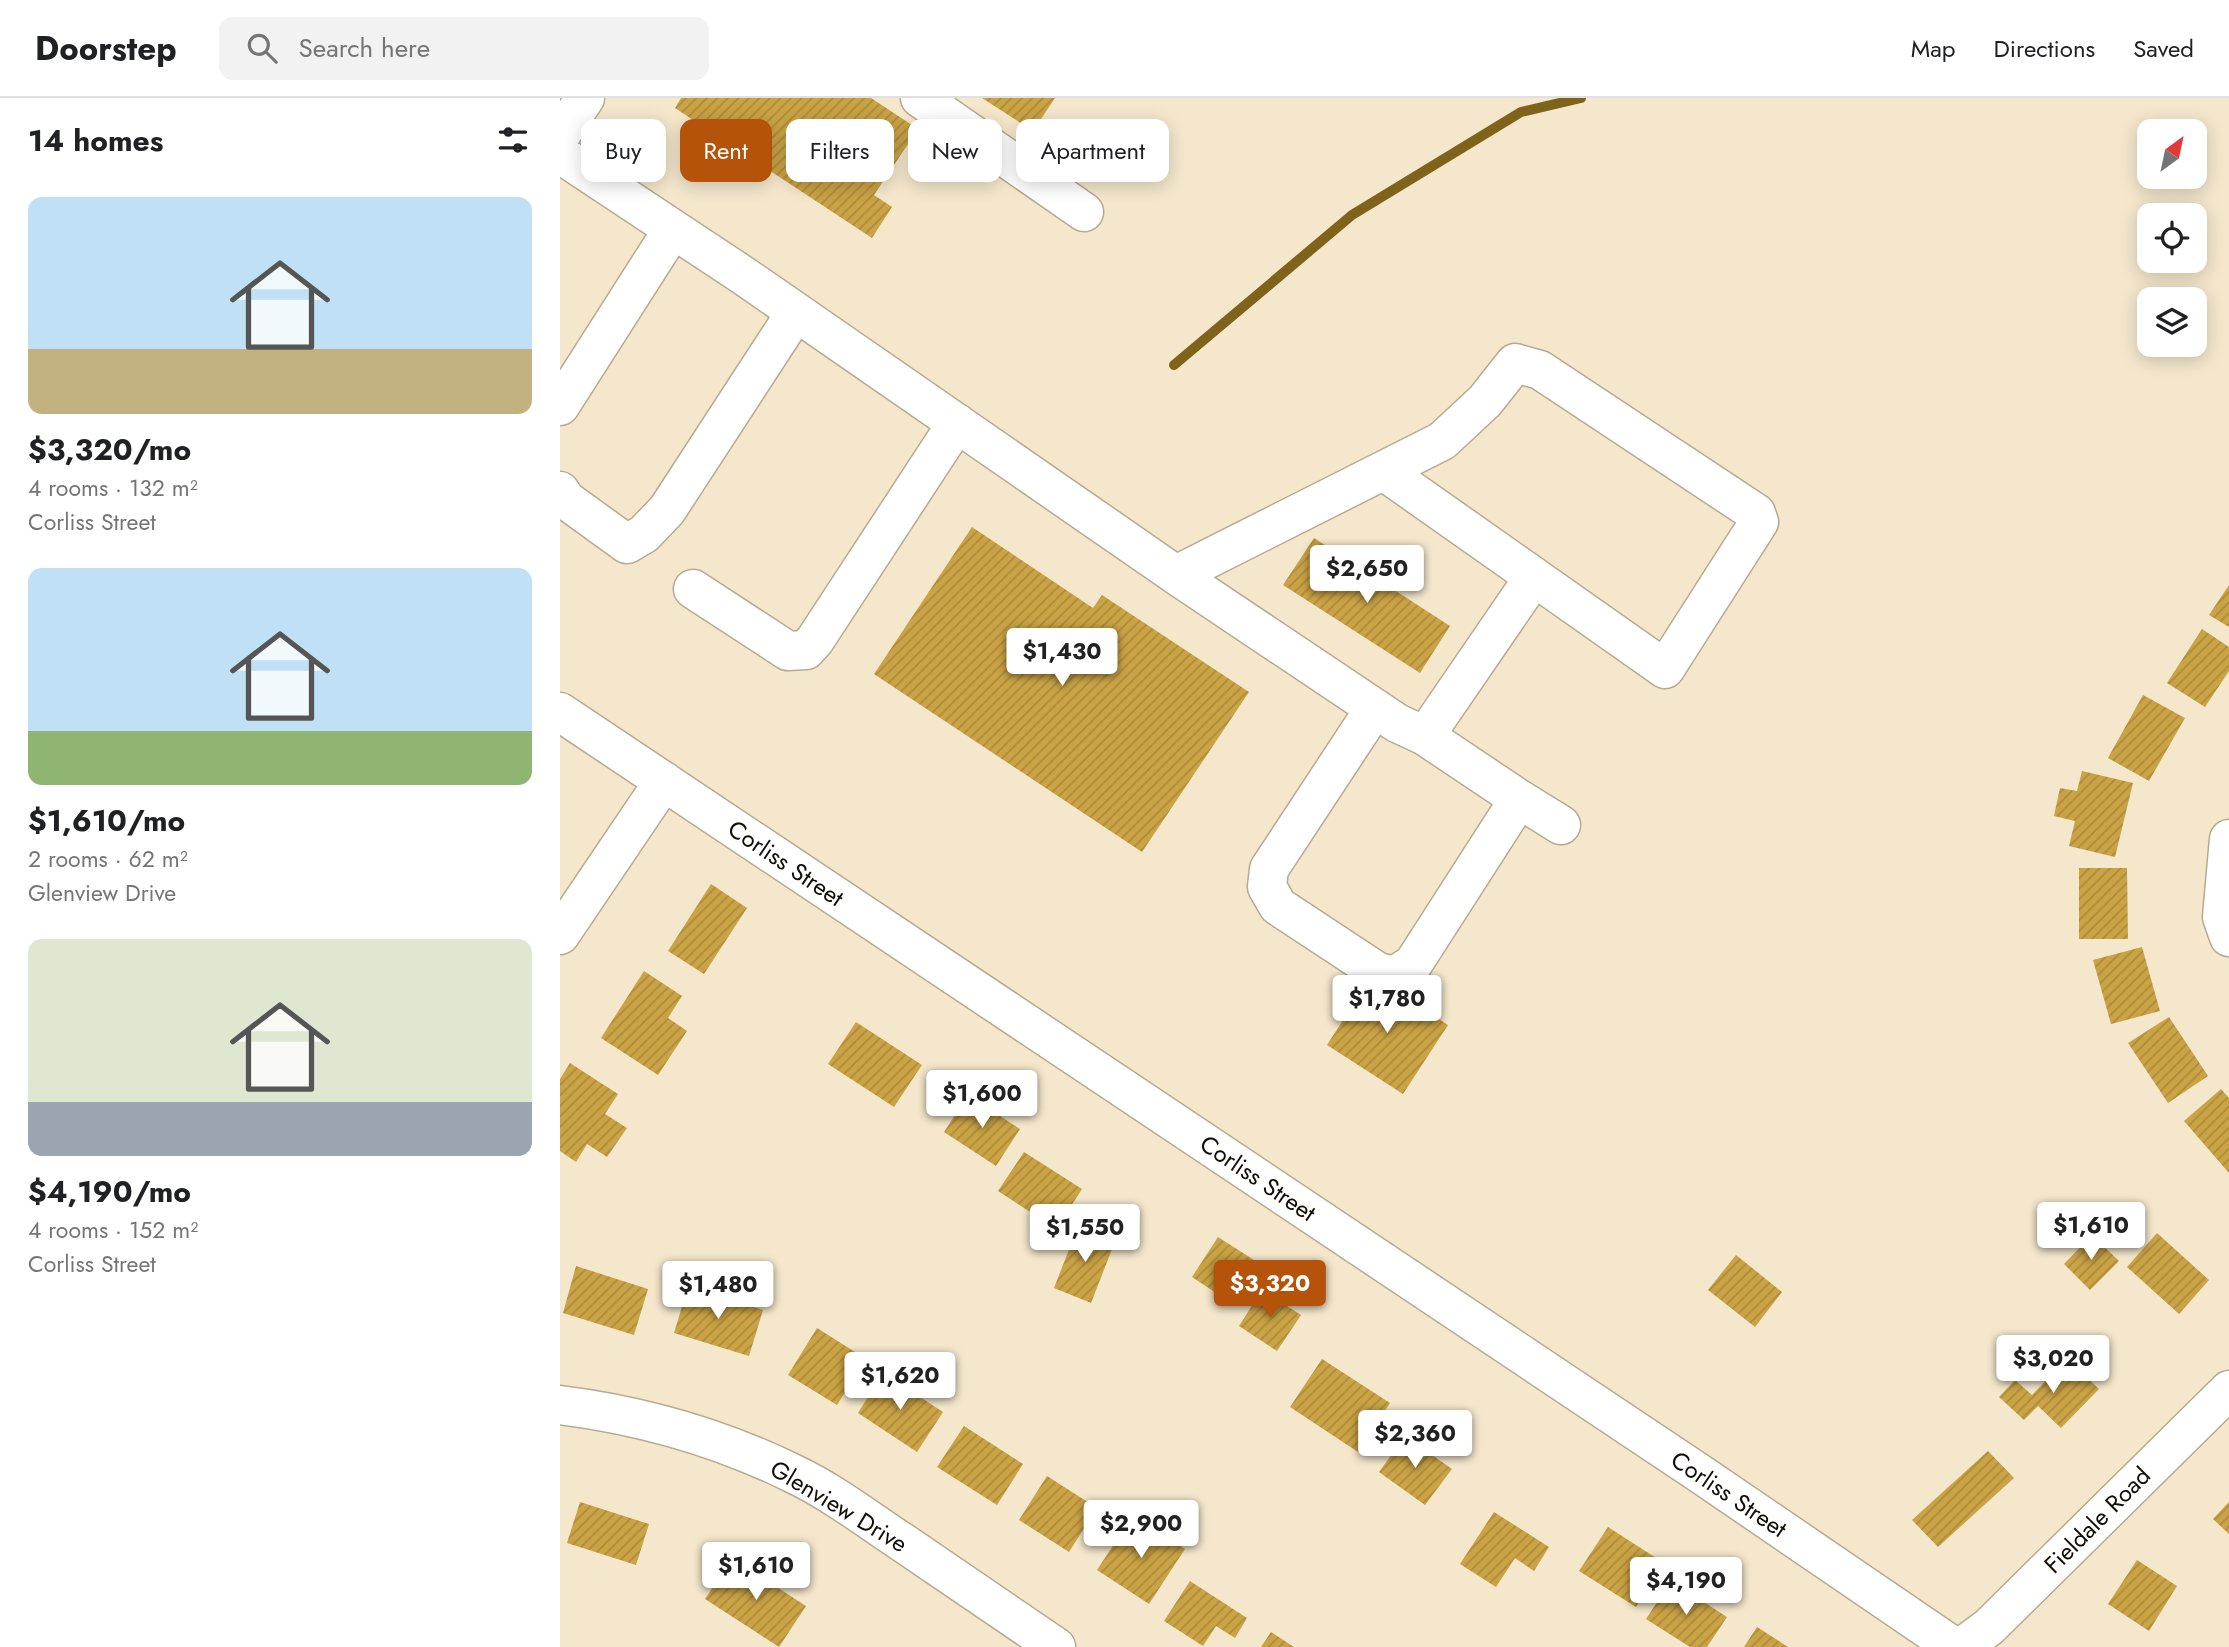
<!DOCTYPE html>
<meta charset="utf-8">
<style>
:root{--surface:#fff;--page:#f2f2f2;--text:#202124;--muted:#757577;--line:#e0e0e0;--accent:#b45309}
body{margin:0;font-family:Jost,sans-serif;background:var(--page);color:var(--text);height:100vh;display:flex;flex-direction:column;font-size:26px;white-space:nowrap}
*{box-sizing:border-box;margin:0}
p{font-size:23px;color:var(--muted)}
.icon{flex:none;width:38px;height:38px;fill:none;stroke:currentColor;stroke-width:2;stroke-linecap:round;stroke-linejoin:round}
.map{position:relative;flex:1;overflow:hidden}
.drawer{display:flex;flex-direction:column;background:var(--surface);width:560px}
.drawer>*{flex:none}
.hud{position:absolute;left:21px;top:21px;width:665px;height:63px;display:flex;gap:14px}
.needle{width:46px;rotate:33deg}
.tools{position:absolute;left:1577px;top:21px;display:grid;gap:14px}
.tools a{display:grid;place-items:center;width:70px;height:70px;border-radius:14px;background:var(--surface);box-shadow:0 4px 18px #0003;font-size:35px}
.price{position:absolute;translate:-50% -60px;padding:0 16px;border-radius:7px;background:#fff;color:#222;font-size:23px;line-height:46px;filter:drop-shadow(0 2px 4px #0008)}
.price::after{content:'';position:absolute;left:50%;top:42px;width:21px;height:16px;margin-left:-10px;background:inherit;clip-path:polygon(0 0,100% 0,50% 100%)}
.price.current{background:var(--accent);color:#fff}
ul{padding:0;list-style:none}
li{display:grid;align-content:center;gap:14px;height:371px;padding:0 28px}
li span{display:grid;place-items:center;height:217px;border-radius:14px;color:#555}
li>.icon{margin-inline-start:auto}
span .icon{width:126px;height:126px;fill:#fffc;stroke-width:1}
li b{font-size:30px}
h2{display:flex;justify-content:space-between;align-items:center;height:84px;padding:0 28px;font-size:30px}
.chip{padding:0 24px;border-radius:14px;background:var(--surface);box-shadow:0 4px 18px #0003;font-size:24px;line-height:63px}
.chip.current{background:var(--accent);color:#fff}
header{display:flex;align-items:center;gap:42px;box-sizing:border-box;height:98px;padding:0 35px;background:var(--surface);border-bottom:2px solid var(--line)}
header strong{font-size:33px}
nav{display:flex;gap:38px;margin-inline-start:auto;font-size:24px}
.search{width:490px;height:63px;background:var(--page);display:flex;align-items:center;gap:18px;box-sizing:border-box;padding:0 24px;border-radius:14px;color:var(--muted);font-size:26px}
main{display:flex;flex:1;min-height:0}
.map>svg:first-child{display:block}
.lines{fill:none;stroke-linecap:round;stroke-linejoin:round}
.stream{stroke:#80631b;stroke-width:10}
.building{fill:url(#building-hatch)}
.minor-casing{stroke:#b6aa90;stroke-width:41}
.minor{stroke:#fff;stroke-width:38}
.labels{text-anchor:middle;dominant-baseline:central;stroke-width:5;stroke-linejoin:round;paint-order:stroke}
.street-label{font-size:24px;fill:#120e05;stroke:#fff}
</style>
<header>
<strong>Doorstep</strong>
<div class="search"><svg class="icon" aria-label="search" viewBox="0 0 24 24"><circle cx="10" cy="10" r="6"/><path d="M15 15l6 6"/></svg>Search here</div>
<nav><a>Map</a><a>Directions</a><a>Saved</a></nav>
</header>
<main>
<section class="drawer">
<h2>14 homes<svg class="icon" aria-label="filters" viewBox="0 0 24 24"><path d="M4 7h16M4 17h16"/><circle cx="9" cy="7" r="2"/><circle cx="15" cy="17" r="2"/></svg></h2>
<ul>
<li><span style="background:linear-gradient(#bfe0f5 70%,#c2b280 0)"><svg class="icon" aria-label="home" viewBox="0 0 24 24"><path d="M3 11l9-7 9 7M6 9v11h12V9"/></svg></span><div><b>$3,320/mo</b><p>4 rooms · 132 m²</p><p>Corliss Street</p></div></li>
<li><span style="background:linear-gradient(#bfe0f5 75%,#8fb573 0)"><svg class="icon" aria-label="home" viewBox="0 0 24 24"><path d="M3 11l9-7 9 7M6 9v11h12V9"/></svg></span><div><b>$1,610/mo</b><p>2 rooms · 62 m²</p><p>Glenview Drive</p></div></li>
<li><span style="background:linear-gradient(#dfe7d0 75%,#9aa5b1 0)"><svg class="icon" aria-label="home" viewBox="0 0 24 24"><path d="M3 11l9-7 9 7M6 9v11h12V9"/></svg></span><div><b>$4,190/mo</b><p>4 rooms · 152 m²</p><p>Corliss Street</p></div></li>
</ul>
</section>
<div class="map">
<svg width="1669" height="1549" viewBox="0 0 1669 1549">
<defs>
<pattern id="building-hatch" width="6" height="6" patternUnits="userSpaceOnUse" patternTransform="scale(1.75)"><rect width="6" height="6" fill="#caa345"/><path d="M-1 1l2-2M0 6l6-6M5 7l2-2" fill="none" stroke="#ac8b3b"/></pattern>
</defs>
<rect width="100%" height="100%" fill="#f4e7cc"/>
<g class="lines">
<path class="stream" d="M 614,267 L 792,117 L 961,14 L 1021,0"/>
</g>
<path class="building" d="M 121,0 L 311,0 L 358,31 L 314,97 L 332,109 L 312,140 L 115,10 Z
M 422,0 L 495,0 L 473,33 Z
M 412,429 L 533,510 L 542,497 L 689,594 L 582,754 L 314,576 Z
M 754,440 L 890,528 L 860,575 L 723,487 Z
M 1669,487 L 1669,529 L 1649,517 Z
M 1642,531 L 1669,549 L 1669,573 L 1645,609 L 1607,585 Z
M 1583,597 L 1625,620 L 1589,683 L 1548,660 Z
M 1522,673 L 1573,685 L 1555,759 L 1509,748 L 1515,723 L 1494,718 L 1500,690 L 1517,693 Z
M 1519,770 L 1567,770 L 1568,841 L 1519,841 Z
M 151,786 L 187,810 L 144,876 L 108,853 Z
M 1582,849 L 1600,913 L 1551,926 L 1533,862 Z
M 84,873 L 122,898 L 108,920 L 127,933 L 98,977 L 41,940 Z
M 812,877 L 888,927 L 843,996 L 767,947 Z
M 1609,919 L 1648,978 L 1608,1005 L 1568,945 Z
M 296,924 L 362,967 L 334,1009 L 268,966 Z
M 10,965 L 58,996 L 45,1016 L 67,1030 L 47,1059 L 27,1046 L 16,1064 L 0,1053 L 0,981 Z
M 1661,991 L 1669,1000 L 1669,1075 L 1624,1023 Z
M 408,997 L 460,1031 L 436,1068 L 384,1034 Z
M 464,1054 L 522,1091 L 496,1131 L 438,1093 Z
M 519,1126 L 556,1141 L 531,1205 L 494,1190 Z
M 1597,1135 L 1649,1182 L 1619,1216 L 1567,1169 Z
M 1532,1137 L 1559,1163 L 1530,1192 L 1504,1166 Z
M 658,1139 L 694,1162 L 668,1203 L 632,1179 Z
M 1176,1157 L 1222,1194 L 1195,1229 L 1148,1192 Z
M 16,1168 L 88,1191 L 74,1237 L 3,1215 Z
M 128,1189 L 203,1212 L 189,1258 L 114,1235 Z
M 702,1192 L 741,1217 L 717,1253 L 679,1228 Z
M 257,1230 L 306,1261 L 277,1307 L 228,1277 Z
M 762,1261 L 830,1305 L 798,1354 L 730,1309 Z
M 1507,1261 L 1539,1291 L 1501,1330 L 1478,1308 L 1464,1322 L 1439,1299 L 1455,1282 L 1472,1297 Z
M 323,1275 L 383,1314 L 357,1354 L 298,1315 Z
M 404,1328 L 463,1366 L 437,1407 L 377,1369 Z
M 845,1338 L 892,1371 L 865,1407 L 819,1374 Z
M 1428,1353 L 1454,1380 L 1378,1449 L 1352,1422 Z
M 487,1378 L 537,1410 L 509,1454 L 459,1422 Z
M 20,1404 L 89,1426 L 76,1467 L 7,1445 Z
M 1669,1404 L 1669,1436 L 1653,1421 Z
M 934,1414 L 989,1449 L 974,1473 L 955,1460 L 936,1489 L 900,1466 Z
M 573,1417 L 625,1451 L 589,1506 L 537,1472 Z
M 1048,1429 L 1104,1465 L 1076,1509 L 1019,1473 Z
M 172,1460 L 246,1508 L 219,1549 L 145,1501 Z
M 1577,1462 L 1617,1488 L 1589,1533 L 1548,1506 Z
M 630,1483 L 687,1520 L 675,1540 L 656,1528 L 643,1548 L 604,1523 Z
M 1111,1483 L 1167,1519 L 1147,1549 L 1130,1549 L 1086,1521 Z
M 1197,1529 L 1228,1549 L 1184,1549 Z
M 711,1534 L 734,1549 L 701,1549 Z"/>
<g class="lines">
<g class="minor-casing">
<path id="minor" d="M 360,0 L 524,114
M 0,38 L 25,0
M 0,56 L 184,178 L 616,477 L 882,343 L 925,303 L 955,265 L 980,272 L 1196,415 L 1199,424 L 1105,571 L 825,374
M 0,308 L 113,131
M 0,393 L 6,402 L 67,446 L 84,436 L 107,412 L 236,214
M 616,477 L 837,625 L 865,638 L 974,479
M 133,491 L 228,553 L 246,552 L 255,542 L 397,325
M 815,610 L 709,771 L 707,789 L 718,808 L 818,874 L 834,878 L 853,866 L 959,701 L 865,638
M 0,614 L 1142,1377 L 1394,1549
M 959,701 L 1001,727
M 1669,741 L 1662,819 L 1669,839
M 0,837 L 104,683
M 0,1307 C 80,1317 161,1340 234,1376 C 272,1394 307,1421 342,1444 C 393,1479 444,1514 496,1549
M 1402,1549 L 1429,1529 L 1669,1292"/>
</g>
<use href="#minor" class="minor"/>
</g>
<g class="labels">
<g class="street-label">
<text transform="translate(226 765) rotate(34)">Corliss Street</text>
<text transform="translate(698 1080) rotate(34)">Corliss Street</text>
<text transform="translate(1169 1396) rotate(34)">Corliss Street</text>
<text transform="translate(279 1408) rotate(31)">Glenview Drive</text>
<text transform="translate(1537 1422) rotate(-45)">Fieldale Road</text>
</g>
</g>
</svg>
<div class="tools">
<a><svg class="needle" viewBox="-14 -14 28 28"><path d="M0-13l5 13h-10z" fill="#e53935"/><path d="M0 13l5-13h-10z" fill="#757577"/></svg></a>
<a><svg class="icon" aria-label="locate" viewBox="0 0 24 24"><circle cx="12" cy="12" r="6"/><path d="M12 2v4M12 18v4M2 12h4M18 12h4"/></svg></a>
<a><svg class="icon" aria-label="layers" viewBox="0 0 24 24"><path d="M12 4l9 5-9 5-9-5zM3 14l9 5 9-5"/></svg></a>
</div>
<b class="price" style="left:807px;top:507px">$2,650</b>
<b class="price" style="left:502px;top:590px">$1,430</b>
<b class="price" style="left:827px;top:937px">$1,780</b>
<b class="price" style="left:422px;top:1032px">$1,600</b>
<b class="price" style="left:1531px;top:1164px">$1,610</b>
<b class="price" style="left:525px;top:1166px">$1,550</b>
<b class="price current" style="left:710px;top:1222px">$3,320</b>
<b class="price" style="left:158px;top:1223px">$1,480</b>
<b class="price" style="left:1493px;top:1297px">$3,020</b>
<b class="price" style="left:340px;top:1314px">$1,620</b>
<b class="price" style="left:855px;top:1372px">$2,360</b>
<b class="price" style="left:581px;top:1462px">$2,900</b>
<b class="price" style="left:196px;top:1504px">$1,610</b>
<b class="price" style="left:1126px;top:1519px">$4,190</b>
<div class="hud">
<a class="chip">Buy</a>
<a class="chip current">Rent</a>
<a class="chip">Filters</a>
<a class="chip">New</a>
<a class="chip">Apartment</a>
</div>
</div>
</main>
